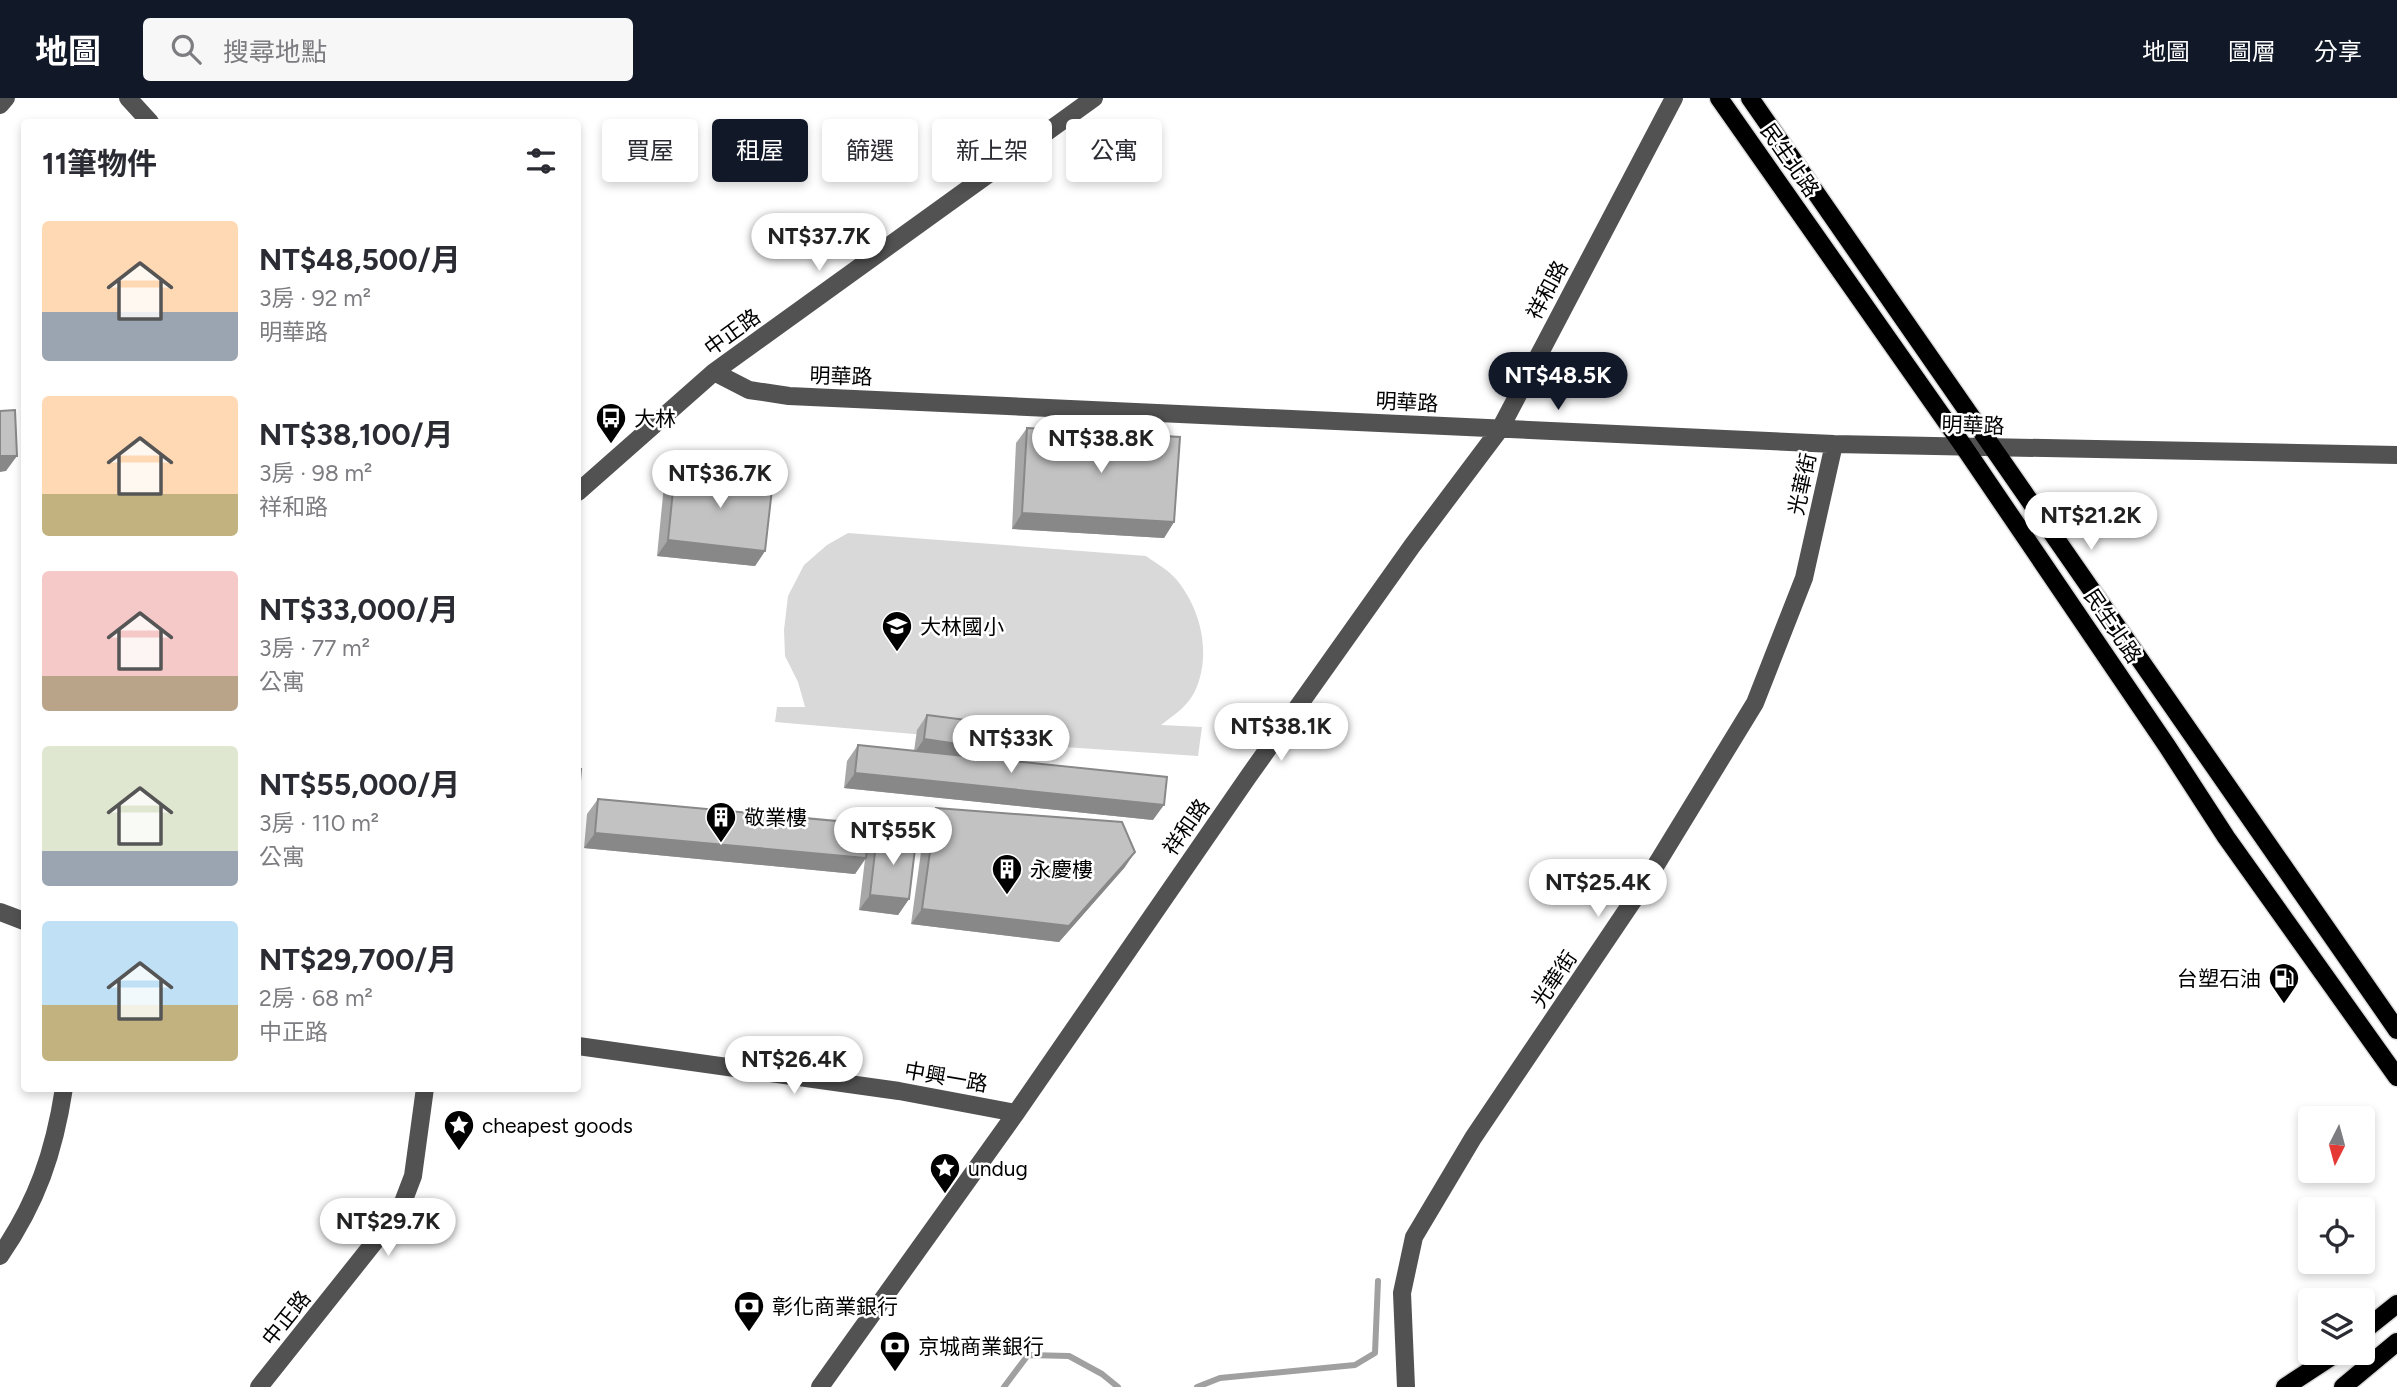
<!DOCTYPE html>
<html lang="zh-TW">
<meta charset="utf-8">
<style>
:root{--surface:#fff;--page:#f7f7f7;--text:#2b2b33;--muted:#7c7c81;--accent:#111827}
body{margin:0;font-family:Figtree,"Noto Sans TC",sans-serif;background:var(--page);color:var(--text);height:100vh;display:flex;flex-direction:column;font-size:26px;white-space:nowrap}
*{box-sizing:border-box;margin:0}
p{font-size:23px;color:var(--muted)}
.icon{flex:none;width:38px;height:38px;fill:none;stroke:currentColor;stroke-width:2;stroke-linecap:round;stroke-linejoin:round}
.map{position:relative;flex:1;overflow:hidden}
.side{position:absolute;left:21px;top:21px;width:560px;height:973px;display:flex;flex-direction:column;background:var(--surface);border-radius:7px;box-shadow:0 4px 10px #0003}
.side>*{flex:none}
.hud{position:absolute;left:602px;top:21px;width:665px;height:63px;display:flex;gap:14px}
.needle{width:46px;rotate:186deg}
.controls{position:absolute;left:2298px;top:1008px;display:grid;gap:14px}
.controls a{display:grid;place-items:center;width:77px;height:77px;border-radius:7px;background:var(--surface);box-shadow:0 4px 10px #0003;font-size:35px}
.price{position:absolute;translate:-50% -60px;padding:0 16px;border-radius:24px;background:#fff;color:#222;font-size:23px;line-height:46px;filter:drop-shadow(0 2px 4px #0008)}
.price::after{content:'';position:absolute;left:50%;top:42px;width:21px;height:16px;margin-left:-10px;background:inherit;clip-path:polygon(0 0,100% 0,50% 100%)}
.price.on{background:var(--accent);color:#fff}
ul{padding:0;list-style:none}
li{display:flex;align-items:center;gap:21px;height:175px;padding:0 21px}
li span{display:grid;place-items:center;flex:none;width:196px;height:140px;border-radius:7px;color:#555}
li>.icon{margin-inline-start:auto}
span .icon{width:84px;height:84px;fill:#fffc;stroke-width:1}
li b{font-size:30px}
h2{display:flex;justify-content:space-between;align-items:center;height:84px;padding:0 21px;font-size:30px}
.pill{padding:0 24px;border-radius:7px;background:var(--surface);box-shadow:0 4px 10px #0003;font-size:24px;line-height:63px}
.pill.on{background:var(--accent);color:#fff}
header{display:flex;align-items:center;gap:42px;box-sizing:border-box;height:98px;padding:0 35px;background:var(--accent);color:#fff}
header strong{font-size:33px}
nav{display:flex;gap:38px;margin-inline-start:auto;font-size:24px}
.search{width:490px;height:63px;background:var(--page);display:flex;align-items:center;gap:18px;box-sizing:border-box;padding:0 24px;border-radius:7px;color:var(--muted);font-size:26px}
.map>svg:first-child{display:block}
.green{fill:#d9d9d9}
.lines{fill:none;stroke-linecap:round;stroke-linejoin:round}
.stream{stroke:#a0a0a0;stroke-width:6}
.major-casing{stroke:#dbdbdb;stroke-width:21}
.minor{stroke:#525252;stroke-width:18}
.major{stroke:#000;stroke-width:18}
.wall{fill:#a7a7a7}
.shaded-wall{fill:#888}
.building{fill:#c2c2c2;stroke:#888;stroke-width:2}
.labels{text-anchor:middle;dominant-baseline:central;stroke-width:5;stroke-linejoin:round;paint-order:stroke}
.street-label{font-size:21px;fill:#000;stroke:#fff}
.poi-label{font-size:21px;fill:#000;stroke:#fff;text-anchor:start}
</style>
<header>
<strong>地圖</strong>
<div class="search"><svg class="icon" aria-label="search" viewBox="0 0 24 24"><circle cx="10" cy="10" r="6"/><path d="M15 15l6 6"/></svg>搜尋地點</div>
<nav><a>地圖</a><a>圖層</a><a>分享</a></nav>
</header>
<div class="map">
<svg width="2397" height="1289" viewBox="0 0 2397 1289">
<rect width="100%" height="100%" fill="#fff"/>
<path class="green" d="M 848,435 L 1146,458 C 1156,465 1168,472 1176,481 C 1201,511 1212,556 1195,593 C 1188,608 1174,617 1161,627 L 1202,629 L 1198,658 L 1064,649 L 775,624 L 777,609 L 805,609 L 798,584 L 785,558 L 784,532 L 788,498 L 804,467 L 827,447 Z"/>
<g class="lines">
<path class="stream" d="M 1004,1289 L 1028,1257 L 1069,1258 L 1102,1276 L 1118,1289
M 1197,1289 L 1220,1280 L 1355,1267 L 1375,1255 L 1378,1183"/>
<g class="major-casing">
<path id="major" d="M 1719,0 L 1964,349 L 2167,648 L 2226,739 L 2397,979
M 1750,0 L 2397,932
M 2362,1234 L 2397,1206
M 2285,1289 L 2337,1255
M 2343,1289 L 2397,1244"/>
</g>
<path class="minor" d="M 128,0 L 150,24
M 0,7 L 6,0
M 714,274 L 749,292 L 789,298 L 1834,346 L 2397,357
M 578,394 L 714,274 L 1094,0
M 0,814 L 24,823
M 578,948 L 899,993 L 1016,1015
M 0,1158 C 37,1104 54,1055 64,990
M 259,1289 L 400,1112 L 413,1078 L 425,990
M 820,1289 L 1016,1015 L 1248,679 L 1412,448 L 1500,331 L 1674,0
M 1406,1289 L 1402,1195 L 1414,1139 L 1473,1040 L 1645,785 L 1755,605 L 1804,480 L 1834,346"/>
<use href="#major" class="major"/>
</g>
<path class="wall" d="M 1027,330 L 1174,424 L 1164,440 L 1012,431 L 1016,345 Z
M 675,372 L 765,453 L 755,468 L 657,458 L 664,387 Z
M 927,617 L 972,659 L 1153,722 L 844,690 L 847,663 L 858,647 L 914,653 L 917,632 Z
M 598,701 L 866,753 L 877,737 L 909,801 L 898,817 L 859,812 L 865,761 L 855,776 L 584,750 L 587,716 Z
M 936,710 L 1125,769 L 1059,844 L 911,826 L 925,725 Z"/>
<path class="shaded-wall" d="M 0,358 L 17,358 L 6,373 L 0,374 Z
M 1022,415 L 1174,424 L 1164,440 L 1012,431 Z
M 668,442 L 765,453 L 755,468 L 657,458 Z
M 924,641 L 979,649 L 968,664 L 913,657 Z
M 855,675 L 1164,707 L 1153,722 L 844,690 Z
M 595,735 L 866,760 L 855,776 L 584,750 Z
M 1135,754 L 1125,769 L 1059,844 L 911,826 L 922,811 Z
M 870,797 L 909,801 L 898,817 L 859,812 Z"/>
<path class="building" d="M 15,312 L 17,358 L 0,358 L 0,313 Z
M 1027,330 L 1180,339 L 1174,424 L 1022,415 Z
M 675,372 L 773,382 L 765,453 L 668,442 Z
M 927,617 L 982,624 L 979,649 L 924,641 Z
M 858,647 L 1167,679 L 1164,707 L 855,675 Z
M 578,671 L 581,671 L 578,708 Z
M 598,701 L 869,726 L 866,760 L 595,735 Z
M 936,710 L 1122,724 L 1135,754 L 1069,828 L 922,811 Z
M 877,737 L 916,742 L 909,801 L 870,797 Z"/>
<defs>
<g id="bus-pin" transform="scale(1.575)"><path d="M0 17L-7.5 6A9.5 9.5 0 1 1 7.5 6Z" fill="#000" stroke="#fff"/><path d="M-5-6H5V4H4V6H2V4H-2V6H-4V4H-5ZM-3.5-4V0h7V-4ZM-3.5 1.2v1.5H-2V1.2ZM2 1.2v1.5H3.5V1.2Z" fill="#fff"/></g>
<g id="school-pin" transform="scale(1.575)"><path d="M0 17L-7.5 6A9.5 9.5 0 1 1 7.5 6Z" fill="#000" stroke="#fff"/><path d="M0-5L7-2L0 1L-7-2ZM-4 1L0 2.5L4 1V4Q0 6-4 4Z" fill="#fff"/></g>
<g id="building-pin" transform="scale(1.575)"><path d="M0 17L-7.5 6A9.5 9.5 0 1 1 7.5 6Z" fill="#000" stroke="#fff"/><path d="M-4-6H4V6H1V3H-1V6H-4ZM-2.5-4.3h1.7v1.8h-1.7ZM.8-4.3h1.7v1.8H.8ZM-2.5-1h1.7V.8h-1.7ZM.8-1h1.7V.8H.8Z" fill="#fff"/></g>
<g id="fuel-pin" transform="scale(1.575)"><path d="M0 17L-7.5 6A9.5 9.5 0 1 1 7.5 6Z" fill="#000" stroke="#fff"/><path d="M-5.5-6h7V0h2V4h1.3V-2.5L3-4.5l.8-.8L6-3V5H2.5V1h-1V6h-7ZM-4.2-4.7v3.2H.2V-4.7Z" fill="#fff"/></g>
<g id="sight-pin" transform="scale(1.575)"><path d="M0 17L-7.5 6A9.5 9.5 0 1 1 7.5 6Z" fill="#000" stroke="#fff"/><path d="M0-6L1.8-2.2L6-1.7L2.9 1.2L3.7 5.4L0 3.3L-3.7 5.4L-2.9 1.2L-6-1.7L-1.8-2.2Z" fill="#fff"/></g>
<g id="bank-pin" transform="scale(1.575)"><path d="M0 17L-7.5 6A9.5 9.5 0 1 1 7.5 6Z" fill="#000" stroke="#fff"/><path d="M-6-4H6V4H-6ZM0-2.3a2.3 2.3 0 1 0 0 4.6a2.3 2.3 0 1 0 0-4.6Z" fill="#fff"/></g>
</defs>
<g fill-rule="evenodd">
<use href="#bus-pin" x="611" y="320"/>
<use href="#school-pin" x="897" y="528"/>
<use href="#building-pin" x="721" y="719"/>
<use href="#building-pin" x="1007" y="771"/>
<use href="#fuel-pin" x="2284" y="880"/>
<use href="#sight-pin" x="459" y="1027"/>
<use href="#sight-pin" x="945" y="1070"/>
<use href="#bank-pin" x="749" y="1208"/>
<use href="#bank-pin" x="895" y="1248"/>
</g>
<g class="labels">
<g class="street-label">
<text transform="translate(1790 62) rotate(55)">民生北路</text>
<text transform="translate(1547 192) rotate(-62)">祥和路</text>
<text transform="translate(732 234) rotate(-36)">中正路</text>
<text transform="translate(841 278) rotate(2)">明華路</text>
<text transform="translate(1407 304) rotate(3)">明華路</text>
<text transform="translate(1973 327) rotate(2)">明華路</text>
<text transform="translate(1802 386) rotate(-78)">光華街</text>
<text transform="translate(2113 528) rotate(56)">民生北路</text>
<text transform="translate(1186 729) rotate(-55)">祥和路</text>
<text transform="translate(1554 881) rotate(-56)">光華街</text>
<text transform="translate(946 979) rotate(10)">中興一路</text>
<text transform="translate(286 1220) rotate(-51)">中正路</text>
</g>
<g class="poi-label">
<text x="634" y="320">大林</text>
<text x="920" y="528">大林國小</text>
<text x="744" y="719">敬業樓</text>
<text x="1030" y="771">永慶樓</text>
<text x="2261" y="880" text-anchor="end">台塑石油</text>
<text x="482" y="1027">cheapest goods</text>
<text x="968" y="1070">undug</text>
<text x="772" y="1208">彰化商業銀行</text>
<text x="918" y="1248">京城商業銀行</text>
</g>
</g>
</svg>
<div class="controls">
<a><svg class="needle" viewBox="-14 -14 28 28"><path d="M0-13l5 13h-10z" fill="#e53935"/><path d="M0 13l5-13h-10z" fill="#7c7c81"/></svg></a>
<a><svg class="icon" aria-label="locate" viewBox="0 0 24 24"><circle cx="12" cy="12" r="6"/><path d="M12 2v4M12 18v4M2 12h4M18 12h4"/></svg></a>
<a><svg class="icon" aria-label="layers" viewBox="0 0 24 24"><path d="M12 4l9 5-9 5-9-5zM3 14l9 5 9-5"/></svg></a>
</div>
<b class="price" style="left:819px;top:175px">NT$37.7K</b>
<b class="price on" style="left:1558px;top:314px">NT$48.5K</b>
<b class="price" style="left:1101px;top:377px">NT$38.8K</b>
<b class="price" style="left:720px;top:412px">NT$36.7K</b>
<b class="price" style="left:2091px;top:454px">NT$21.2K</b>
<b class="price" style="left:1281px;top:665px">NT$38.1K</b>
<b class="price" style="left:1011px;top:677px">NT$33K</b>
<b class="price" style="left:893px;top:769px">NT$55K</b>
<b class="price" style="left:1598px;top:821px">NT$25.4K</b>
<b class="price" style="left:794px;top:998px">NT$26.4K</b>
<b class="price" style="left:388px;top:1160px">NT$29.7K</b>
<div class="hud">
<a class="pill">買屋</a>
<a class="pill on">租屋</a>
<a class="pill">篩選</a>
<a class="pill">新上架</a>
<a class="pill">公寓</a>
</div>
<section class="side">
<h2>11筆物件<svg class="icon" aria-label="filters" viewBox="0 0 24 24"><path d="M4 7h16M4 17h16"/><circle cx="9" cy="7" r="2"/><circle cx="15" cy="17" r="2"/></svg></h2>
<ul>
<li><span style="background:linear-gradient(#ffd9b3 65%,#9aa5b1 0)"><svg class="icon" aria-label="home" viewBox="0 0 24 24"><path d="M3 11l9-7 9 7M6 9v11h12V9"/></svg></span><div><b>NT$48,500/月</b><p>3房 · 92 m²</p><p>明華路</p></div></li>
<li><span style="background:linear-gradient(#ffd9b3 70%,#c2b280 0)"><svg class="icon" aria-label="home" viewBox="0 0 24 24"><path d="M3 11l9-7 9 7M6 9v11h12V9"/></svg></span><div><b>NT$38,100/月</b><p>3房 · 98 m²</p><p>祥和路</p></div></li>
<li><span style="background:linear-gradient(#f6c9c9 75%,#b9a48a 0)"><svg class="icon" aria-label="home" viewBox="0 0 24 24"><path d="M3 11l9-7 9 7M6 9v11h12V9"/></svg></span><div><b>NT$33,000/月</b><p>3房 · 77 m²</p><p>公寓</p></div></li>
<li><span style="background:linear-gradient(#dfe7d0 75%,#9aa5b1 0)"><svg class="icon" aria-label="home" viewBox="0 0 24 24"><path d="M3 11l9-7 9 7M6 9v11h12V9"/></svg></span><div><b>NT$55,000/月</b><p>3房 · 110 m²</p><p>公寓</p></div></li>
<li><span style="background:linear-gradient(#bfe0f5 60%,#c2b280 0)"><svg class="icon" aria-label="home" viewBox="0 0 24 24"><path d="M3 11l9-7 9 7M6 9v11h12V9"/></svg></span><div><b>NT$29,700/月</b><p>2房 · 68 m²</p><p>中正路</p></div></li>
</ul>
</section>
</div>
